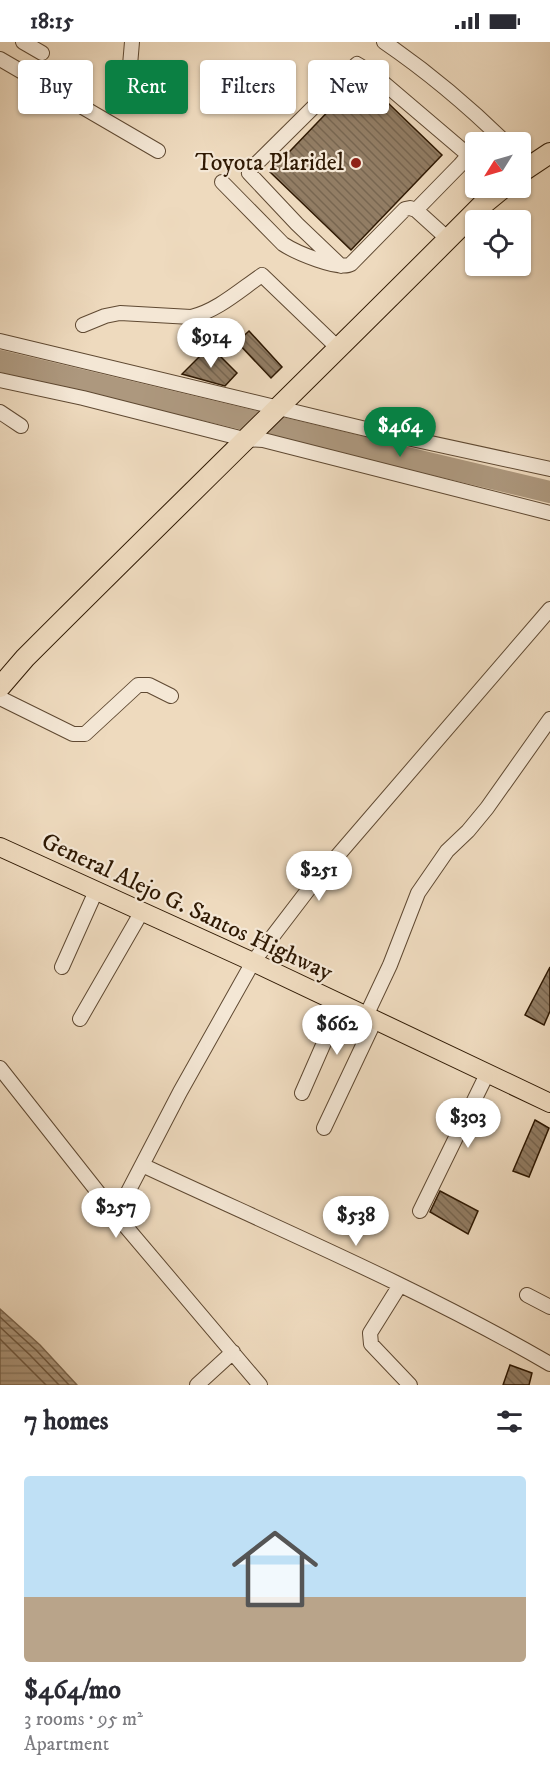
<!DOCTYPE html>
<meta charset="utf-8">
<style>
:root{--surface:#fff;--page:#f7f7f7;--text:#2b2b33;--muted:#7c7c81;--line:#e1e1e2;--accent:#0b8043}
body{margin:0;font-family:"IM FELL DW Pica",serif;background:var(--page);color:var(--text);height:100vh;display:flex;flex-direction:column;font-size:22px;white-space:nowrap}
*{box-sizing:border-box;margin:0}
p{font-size:20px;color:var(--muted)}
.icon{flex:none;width:33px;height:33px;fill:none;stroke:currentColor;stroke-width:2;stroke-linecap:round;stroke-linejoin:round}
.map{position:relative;height:1343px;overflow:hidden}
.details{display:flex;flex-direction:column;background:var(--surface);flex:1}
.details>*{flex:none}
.hud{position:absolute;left:18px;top:18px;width:514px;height:54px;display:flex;gap:12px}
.needle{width:39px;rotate:233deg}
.buttons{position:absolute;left:465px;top:90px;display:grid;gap:12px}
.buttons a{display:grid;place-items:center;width:66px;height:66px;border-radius:6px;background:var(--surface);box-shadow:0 2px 4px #0004;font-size:30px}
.price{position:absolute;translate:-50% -51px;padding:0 14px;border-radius:21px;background:#fff;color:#222;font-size:20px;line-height:39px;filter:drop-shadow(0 2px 3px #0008)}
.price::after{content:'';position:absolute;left:50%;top:36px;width:18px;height:14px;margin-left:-9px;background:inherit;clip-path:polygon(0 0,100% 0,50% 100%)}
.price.on{background:var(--accent);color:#fff}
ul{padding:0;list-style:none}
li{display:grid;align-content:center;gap:12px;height:318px;padding:0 24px}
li+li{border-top:2px solid var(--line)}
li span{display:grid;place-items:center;height:186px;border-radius:6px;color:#555}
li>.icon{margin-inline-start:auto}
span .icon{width:108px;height:108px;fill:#fffc;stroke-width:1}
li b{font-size:26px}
h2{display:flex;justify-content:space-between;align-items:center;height:72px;padding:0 24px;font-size:26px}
.tag{padding:0 21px;border-radius:6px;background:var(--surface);box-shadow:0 2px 4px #0004;font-size:21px;line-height:54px}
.tag.on{background:var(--accent);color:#fff}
.status{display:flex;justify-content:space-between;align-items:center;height:42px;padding:0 30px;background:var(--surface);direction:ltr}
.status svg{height:16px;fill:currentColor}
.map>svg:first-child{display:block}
.water{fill:url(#water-rules);stroke:#7b654d;stroke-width:1.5}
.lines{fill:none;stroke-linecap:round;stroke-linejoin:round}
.shore{stroke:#6e5840;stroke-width:1.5}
.river{stroke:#ad987e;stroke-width:22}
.building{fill:url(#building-back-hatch);stroke:#2f1903;stroke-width:1.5}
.minor-casing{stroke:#5f4932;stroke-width:16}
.major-casing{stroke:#2f1903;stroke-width:20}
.highway-casing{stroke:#2f1903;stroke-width:22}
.minor{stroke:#f4e7d5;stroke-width:14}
.major{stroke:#eedabe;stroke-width:18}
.highway{stroke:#eedabe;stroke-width:20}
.poi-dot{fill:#8f2418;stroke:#f4e7d5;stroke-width:2}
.labels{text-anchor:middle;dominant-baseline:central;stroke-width:4.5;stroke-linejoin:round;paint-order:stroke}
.poi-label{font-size:24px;fill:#2f1903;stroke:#f4e7d5;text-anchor:end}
.street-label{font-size:24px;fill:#2f1903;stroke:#f4e7d5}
</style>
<div class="status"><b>18:15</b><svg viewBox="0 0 49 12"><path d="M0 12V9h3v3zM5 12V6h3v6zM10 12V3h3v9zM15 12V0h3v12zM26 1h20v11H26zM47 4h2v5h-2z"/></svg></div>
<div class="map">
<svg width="550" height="1343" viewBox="0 0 550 1343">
<defs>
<pattern id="water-rules" width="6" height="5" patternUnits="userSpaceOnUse" patternTransform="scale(1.5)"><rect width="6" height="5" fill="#ad987e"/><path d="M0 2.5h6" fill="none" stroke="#8d7b65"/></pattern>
<pattern id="building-back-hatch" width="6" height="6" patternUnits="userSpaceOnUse" patternTransform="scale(1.5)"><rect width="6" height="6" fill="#927d64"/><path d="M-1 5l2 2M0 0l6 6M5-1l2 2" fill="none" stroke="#786650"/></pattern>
</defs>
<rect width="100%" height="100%" fill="#eedabe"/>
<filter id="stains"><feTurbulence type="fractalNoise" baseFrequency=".00333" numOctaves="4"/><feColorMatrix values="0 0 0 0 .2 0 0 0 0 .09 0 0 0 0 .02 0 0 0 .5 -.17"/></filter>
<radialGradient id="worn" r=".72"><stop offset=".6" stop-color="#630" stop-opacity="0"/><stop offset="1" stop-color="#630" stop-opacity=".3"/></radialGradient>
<path class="water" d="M 0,1267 L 40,1303 L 77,1343 L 0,1343 Z"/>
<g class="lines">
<path class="shore" d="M 0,1275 L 36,1308 L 69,1343
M 0,1285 L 30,1313 L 59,1343
M 0,1297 L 46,1343"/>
<path class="river" d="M 0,319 L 550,450"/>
</g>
<path class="building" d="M 361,35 L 442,113 L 351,208 L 270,130 Z
M 249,289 L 282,325 L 271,336 L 237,300 Z
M 210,304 L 237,331 L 225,344 L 182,332 Z
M 550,925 L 550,969 L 544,983 L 525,973 Z
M 535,1078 L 549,1086 L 529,1135 L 513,1129 Z
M 440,1149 L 478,1169 L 468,1192 L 430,1170 Z
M 510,1323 L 532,1331 L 529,1343 L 503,1343 Z"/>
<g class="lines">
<g class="minor-casing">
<path id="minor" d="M 23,0 L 42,11
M 384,0 C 428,30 467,63 505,100
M 0,17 L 158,109
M 129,35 L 132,0
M 222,140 L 283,202 C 295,210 339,229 351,222 L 405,167 L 410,166 L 416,168 L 448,197
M 341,224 L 297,182 L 249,131 L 252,126 L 357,22 L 372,31 L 466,111 L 466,116 L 460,123 L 416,168
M 83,283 L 105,274 L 120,271 L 191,275 C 217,269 240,248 262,233 L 339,307
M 0,299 L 366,387 L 550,427
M 0,338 L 83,356 L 244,397 L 263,398 L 550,471
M 0,370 L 21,384
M 0,656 L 73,692 L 85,692 L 138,643 L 149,643 L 171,654
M 62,925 L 96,849
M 366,974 L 390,923 L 418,851 L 447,809 L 468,789 L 487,766 L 550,677
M 80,977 L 141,871
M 0,1026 L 116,1173 L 260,1343
M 302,1051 L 341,962
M 324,1086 L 375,978
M 142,1123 C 279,1187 419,1246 550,1322
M 420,1169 L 487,1032
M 116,1173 L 180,1050 L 253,920 L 308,848 L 550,567
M 400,1243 L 370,1291 L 371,1302 L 410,1343
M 527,1253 L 550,1265
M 197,1343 L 233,1310"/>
</g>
<g class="major-casing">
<path id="major" d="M 0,805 L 253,920 L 550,1061"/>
</g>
<g class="highway-casing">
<path id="highway" d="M 520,131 L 550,111
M 0,645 L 25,616 C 176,465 330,316 481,164 L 503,146"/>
</g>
<use href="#minor" class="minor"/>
<use href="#major" class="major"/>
<use href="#highway" class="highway"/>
</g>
<circle class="poi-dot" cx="356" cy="121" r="6"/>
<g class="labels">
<g class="poi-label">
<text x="344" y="121">Toyota Plaridel</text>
</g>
<g class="street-label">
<text transform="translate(187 865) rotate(25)">General Alejo G. Santos Highway</text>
</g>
</g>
<rect width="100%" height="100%" filter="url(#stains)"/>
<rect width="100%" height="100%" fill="url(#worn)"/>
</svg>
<div class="buttons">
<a><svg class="needle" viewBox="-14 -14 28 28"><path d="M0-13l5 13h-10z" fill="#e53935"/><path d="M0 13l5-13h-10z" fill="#7c7c81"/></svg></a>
<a><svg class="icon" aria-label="locate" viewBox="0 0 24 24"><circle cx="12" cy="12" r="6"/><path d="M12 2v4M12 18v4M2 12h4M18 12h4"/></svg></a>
</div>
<b class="price" style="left:211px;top:327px">$914</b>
<b class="price on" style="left:400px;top:416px">$464</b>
<b class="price" style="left:319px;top:860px">$251</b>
<b class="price" style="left:337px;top:1014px">$662</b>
<b class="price" style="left:468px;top:1107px">$303</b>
<b class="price" style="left:116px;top:1197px">$257</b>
<b class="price" style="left:356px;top:1205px">$538</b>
<div class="hud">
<a class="tag">Buy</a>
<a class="tag on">Rent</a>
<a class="tag">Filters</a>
<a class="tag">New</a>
</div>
</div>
<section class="details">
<h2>7 homes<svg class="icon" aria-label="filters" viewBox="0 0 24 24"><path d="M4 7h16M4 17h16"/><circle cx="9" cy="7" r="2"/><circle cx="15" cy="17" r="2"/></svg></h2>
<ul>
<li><span style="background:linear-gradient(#bfe0f5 65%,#b9a48a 0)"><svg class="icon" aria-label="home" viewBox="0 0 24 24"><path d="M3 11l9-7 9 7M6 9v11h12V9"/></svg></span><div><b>$464/mo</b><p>3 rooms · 95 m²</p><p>Apartment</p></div></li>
</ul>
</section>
